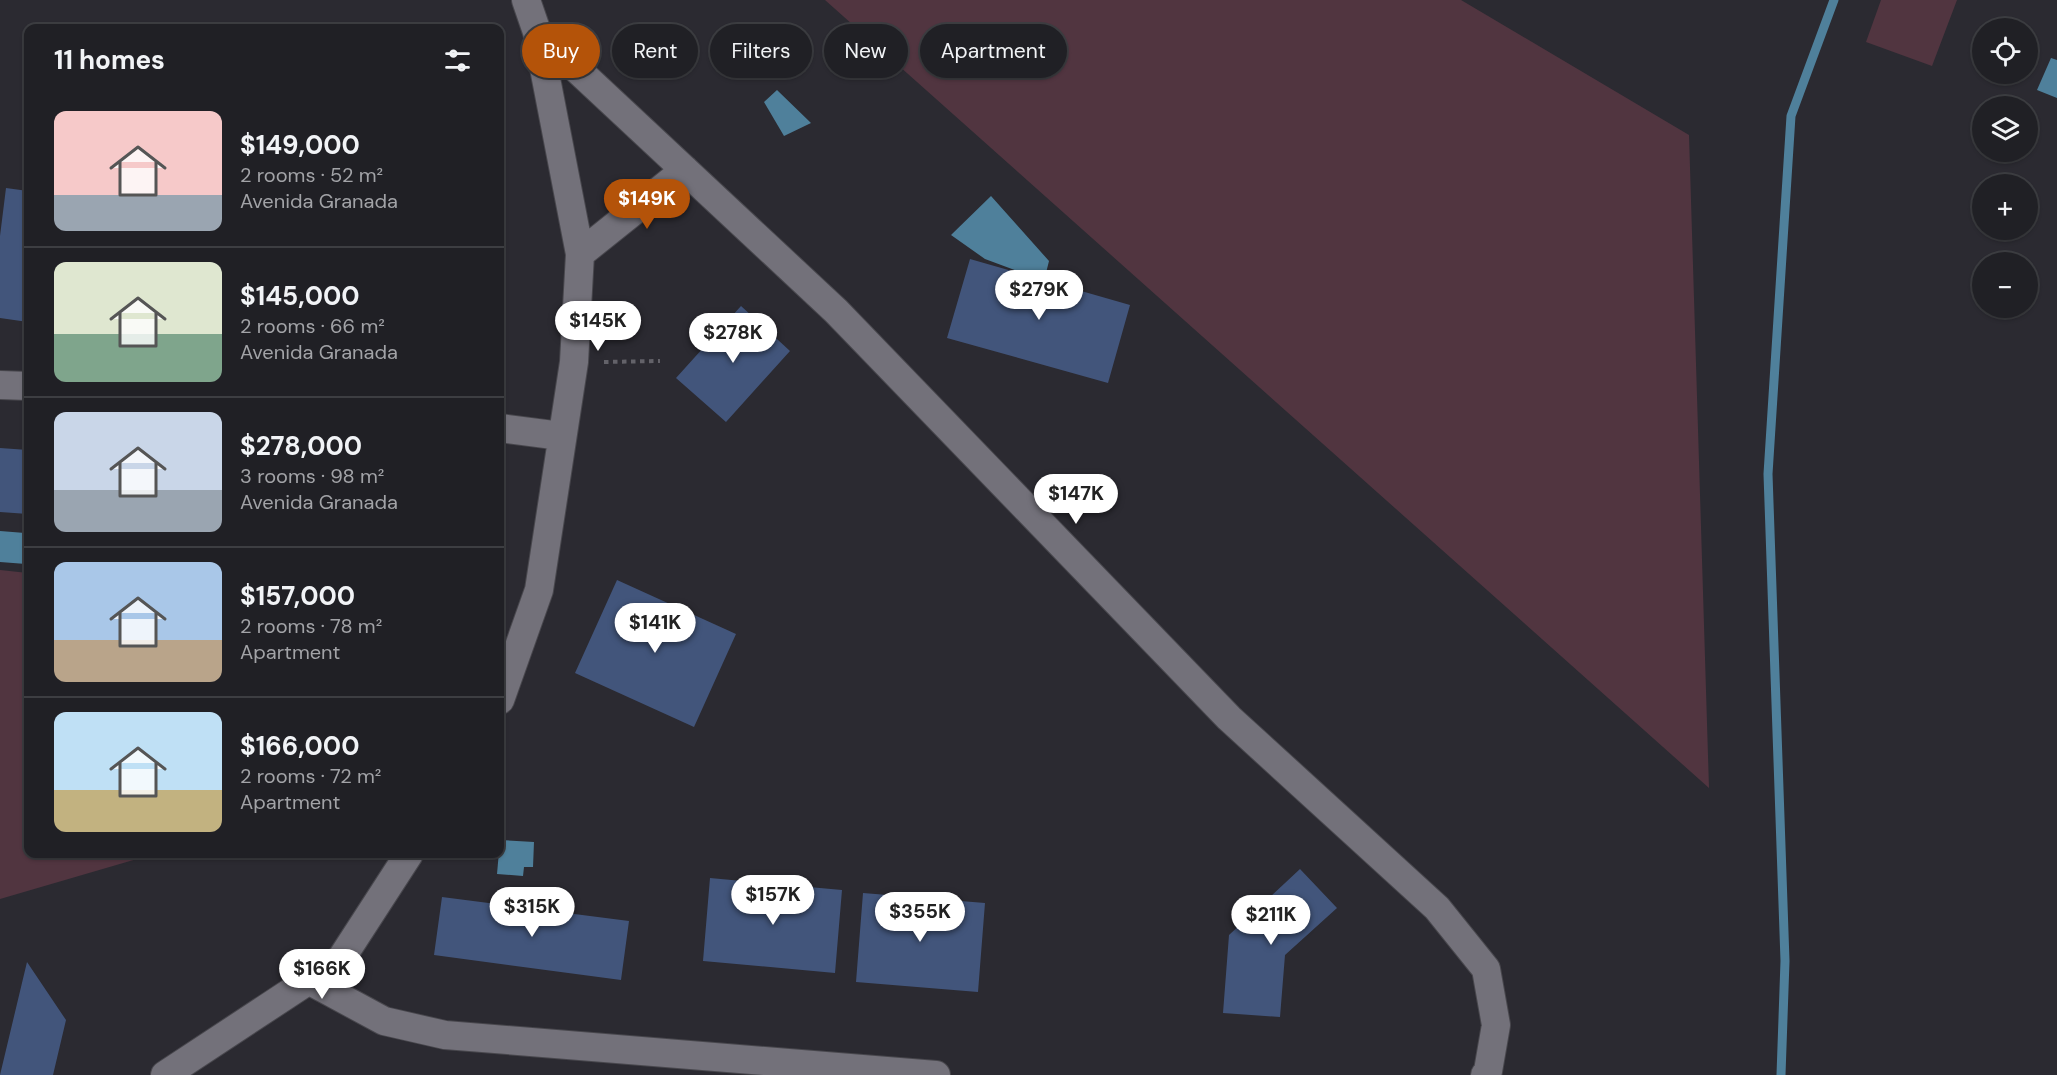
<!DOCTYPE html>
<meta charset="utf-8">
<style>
:root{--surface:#202025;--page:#2d2d32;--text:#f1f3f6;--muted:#a2a3a7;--line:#3d3e42;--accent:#b45309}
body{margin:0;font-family:"DM Sans",sans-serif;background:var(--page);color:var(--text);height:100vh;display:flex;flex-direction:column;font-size:22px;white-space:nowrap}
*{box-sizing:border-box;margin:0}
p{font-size:20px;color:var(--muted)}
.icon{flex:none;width:33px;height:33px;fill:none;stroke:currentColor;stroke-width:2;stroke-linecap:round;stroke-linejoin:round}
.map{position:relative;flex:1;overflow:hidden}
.sheet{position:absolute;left:24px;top:24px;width:480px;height:834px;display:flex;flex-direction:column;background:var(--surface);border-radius:12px;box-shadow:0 2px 4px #0004,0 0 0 2px var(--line)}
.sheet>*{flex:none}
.guide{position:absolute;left:522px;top:24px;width:570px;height:54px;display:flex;gap:12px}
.buttons{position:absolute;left:1972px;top:18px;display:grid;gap:12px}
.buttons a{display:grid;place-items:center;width:66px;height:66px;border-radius:50%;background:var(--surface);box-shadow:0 2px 4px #0004,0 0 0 2px var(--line);font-size:30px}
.price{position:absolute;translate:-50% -51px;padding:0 14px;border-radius:21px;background:#fff;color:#222;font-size:20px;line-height:39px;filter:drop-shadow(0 2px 3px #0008)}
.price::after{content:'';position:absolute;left:50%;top:36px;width:18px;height:14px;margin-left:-9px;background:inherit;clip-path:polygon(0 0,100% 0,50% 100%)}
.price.current{background:var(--accent);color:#fff}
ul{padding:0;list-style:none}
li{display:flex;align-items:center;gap:18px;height:150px;padding:0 30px}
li+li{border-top:2px solid var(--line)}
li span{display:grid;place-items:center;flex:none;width:168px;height:120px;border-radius:12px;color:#555}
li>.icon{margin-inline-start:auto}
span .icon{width:72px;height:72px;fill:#fffc;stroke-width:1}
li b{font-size:26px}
h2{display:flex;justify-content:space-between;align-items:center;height:72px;padding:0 30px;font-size:26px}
.chip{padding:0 21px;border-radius:27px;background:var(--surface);box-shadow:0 2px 4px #0004,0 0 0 2px var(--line);font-size:21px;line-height:54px}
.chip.current{background:var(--accent);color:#fff}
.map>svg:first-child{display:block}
.green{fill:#513540}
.water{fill:#4f809b}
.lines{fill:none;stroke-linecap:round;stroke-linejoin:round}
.stream{stroke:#4f809b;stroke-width:9}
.building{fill:#42557b}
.street-casing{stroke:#48474d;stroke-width:30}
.path{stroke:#636269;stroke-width:4;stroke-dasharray:4.5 4.5;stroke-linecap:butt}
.street{stroke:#73717a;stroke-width:28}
</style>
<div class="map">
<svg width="2057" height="1075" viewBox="0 0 2057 1075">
<rect width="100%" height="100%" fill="#2b2a31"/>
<path class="green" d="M 825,0 L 1461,0 L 1689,135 L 1709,788 Z
M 1881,0 L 1957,0 L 1932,66 L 1866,42 Z
M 0,570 L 28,573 L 28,854 L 154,854 L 0,899 Z"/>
<path class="water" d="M 2051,58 L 2057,60 L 2057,98 L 2037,90 Z
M 777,90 L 811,123 L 784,136 L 764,102 Z
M 991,196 L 1049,261 L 1044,281 L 985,259 L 951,235 Z
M 0,531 L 25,533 L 26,564 L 0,562 Z
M 500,840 L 534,842 L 533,867 L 524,867 L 523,876 L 497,874 Z"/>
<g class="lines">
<path class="stream" d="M 1781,1075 L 1785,961 L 1768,474 L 1791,116 L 1834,0"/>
</g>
<path class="building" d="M 6,188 L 28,191 L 28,322 L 0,318 L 0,236 Z
M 970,259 L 1130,305 L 1108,383 L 947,338 Z
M 741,306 L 790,351 L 726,422 L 676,378 Z
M 0,448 L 28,450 L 28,514 L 0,512 Z
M 617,580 L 736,634 L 694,727 L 575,673 Z
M 1300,869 L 1337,908 L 1285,955 L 1280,1017 L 1223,1013 L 1229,935 Z
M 710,878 L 842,890 L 835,973 L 703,961 Z
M 863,893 L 985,903 L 978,992 L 856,982 Z
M 442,897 L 629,921 L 621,980 L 434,955 Z
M 27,962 L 66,1020 L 53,1075 L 0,1075 Z"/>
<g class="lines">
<g class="street-casing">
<path id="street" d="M 537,32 L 836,311 L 1229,718 L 1437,908 L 1486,969 L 1496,1025 L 1488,1071 L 1485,1075
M 580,254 L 685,170
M 0,385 L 28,386
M 500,428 L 561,436
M 500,700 L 539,590 L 574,362 L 580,254 L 537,32 L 526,0
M 310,981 L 384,1021 L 445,1035 L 936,1075
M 165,1075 L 341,959 L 409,854"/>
</g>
<path class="path" d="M 604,362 L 660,361"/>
<use href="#street" class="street"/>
</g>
</svg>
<div class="buttons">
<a><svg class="icon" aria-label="locate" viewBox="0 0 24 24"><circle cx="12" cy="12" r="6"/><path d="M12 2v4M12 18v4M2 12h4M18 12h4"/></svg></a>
<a><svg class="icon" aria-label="layers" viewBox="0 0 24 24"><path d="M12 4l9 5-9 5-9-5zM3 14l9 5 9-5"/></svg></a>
<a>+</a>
<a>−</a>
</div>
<b class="price current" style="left:647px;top:230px">$149K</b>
<b class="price" style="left:1039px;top:321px">$279K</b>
<b class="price" style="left:598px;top:352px">$145K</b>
<b class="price" style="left:733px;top:364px">$278K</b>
<b class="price" style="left:1076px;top:525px">$147K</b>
<b class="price" style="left:655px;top:654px">$141K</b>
<b class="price" style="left:773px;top:926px">$157K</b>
<b class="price" style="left:532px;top:938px">$315K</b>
<b class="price" style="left:920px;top:943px">$355K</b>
<b class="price" style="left:1271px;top:946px">$211K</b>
<b class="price" style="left:322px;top:1000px">$166K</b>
<div class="guide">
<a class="chip current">Buy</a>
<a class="chip">Rent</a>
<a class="chip">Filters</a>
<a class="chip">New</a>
<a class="chip">Apartment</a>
</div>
<section class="sheet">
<h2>11 homes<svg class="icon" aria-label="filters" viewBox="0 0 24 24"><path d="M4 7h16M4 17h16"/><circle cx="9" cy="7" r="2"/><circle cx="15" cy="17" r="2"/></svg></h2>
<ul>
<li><span style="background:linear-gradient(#f6c9c9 70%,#9aa5b1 0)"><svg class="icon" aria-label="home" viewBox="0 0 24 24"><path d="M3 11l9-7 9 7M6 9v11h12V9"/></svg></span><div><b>$149,000</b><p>2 rooms · 52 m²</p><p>Avenida Granada</p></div></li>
<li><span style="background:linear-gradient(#dfe7d0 60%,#7fa58c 0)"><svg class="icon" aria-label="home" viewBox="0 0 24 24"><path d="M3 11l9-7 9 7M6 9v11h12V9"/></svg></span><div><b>$145,000</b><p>2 rooms · 66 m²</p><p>Avenida Granada</p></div></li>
<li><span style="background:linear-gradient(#c9d6e8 65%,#9aa5b1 0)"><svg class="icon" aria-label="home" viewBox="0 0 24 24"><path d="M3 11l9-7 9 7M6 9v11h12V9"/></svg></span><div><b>$278,000</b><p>3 rooms · 98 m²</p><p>Avenida Granada</p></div></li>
<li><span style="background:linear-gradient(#a9c7e8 65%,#b9a48a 0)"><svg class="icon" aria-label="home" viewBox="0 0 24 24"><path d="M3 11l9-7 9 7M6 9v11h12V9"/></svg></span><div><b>$157,000</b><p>2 rooms · 78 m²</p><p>Apartment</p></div></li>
<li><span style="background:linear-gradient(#bfe0f5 65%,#c2b280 0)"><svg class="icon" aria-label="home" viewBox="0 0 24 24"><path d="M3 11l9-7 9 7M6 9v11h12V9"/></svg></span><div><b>$166,000</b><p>2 rooms · 72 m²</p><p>Apartment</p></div></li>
</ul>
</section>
</div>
